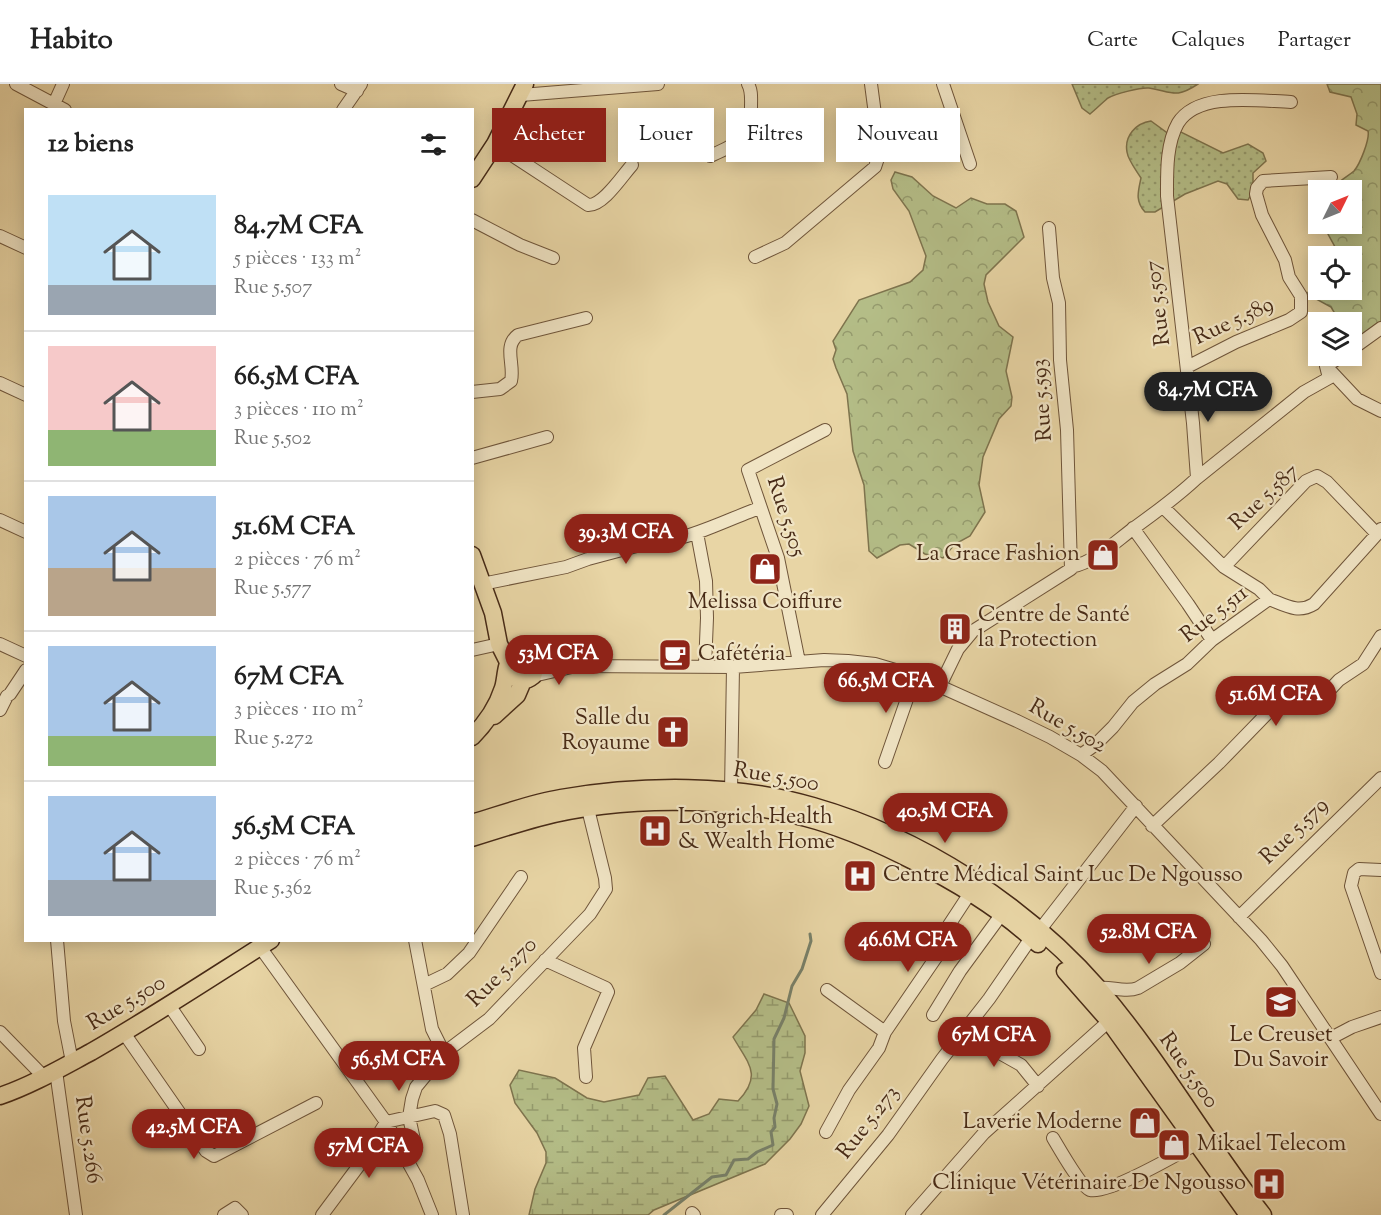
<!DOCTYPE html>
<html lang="fr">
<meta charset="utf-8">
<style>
:root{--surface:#fff;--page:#f2f2f2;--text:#222;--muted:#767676;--line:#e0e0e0;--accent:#8f2418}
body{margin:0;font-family:"Sorts Mill Goudy",serif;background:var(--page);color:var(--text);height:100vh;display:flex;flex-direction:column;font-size:22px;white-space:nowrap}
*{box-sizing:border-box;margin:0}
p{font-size:20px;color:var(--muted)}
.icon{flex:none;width:33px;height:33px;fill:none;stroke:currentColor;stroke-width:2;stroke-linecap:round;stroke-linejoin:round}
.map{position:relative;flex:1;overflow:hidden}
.sheet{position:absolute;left:24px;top:24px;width:450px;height:834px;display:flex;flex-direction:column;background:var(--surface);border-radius:0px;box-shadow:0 3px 15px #0003}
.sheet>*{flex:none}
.hud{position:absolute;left:492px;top:24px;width:570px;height:54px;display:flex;gap:12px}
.needle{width:39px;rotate:47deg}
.fabs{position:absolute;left:1308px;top:96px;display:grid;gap:12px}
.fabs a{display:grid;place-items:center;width:54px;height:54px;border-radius:0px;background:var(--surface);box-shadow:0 3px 15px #0003;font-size:30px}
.price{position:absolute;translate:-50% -51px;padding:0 14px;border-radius:21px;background:var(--accent);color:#fff;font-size:20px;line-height:39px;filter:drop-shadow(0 2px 3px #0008)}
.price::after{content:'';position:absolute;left:50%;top:36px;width:18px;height:14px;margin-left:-9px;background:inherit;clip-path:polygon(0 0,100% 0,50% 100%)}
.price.current{background:#222;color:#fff}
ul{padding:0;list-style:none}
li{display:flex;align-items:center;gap:18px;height:150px;padding:0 24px}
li+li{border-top:2px solid var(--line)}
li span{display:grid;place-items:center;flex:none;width:168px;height:120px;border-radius:0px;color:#555}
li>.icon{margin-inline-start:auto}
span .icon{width:72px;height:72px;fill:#fffc;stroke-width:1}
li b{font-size:26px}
h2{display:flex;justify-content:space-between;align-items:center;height:72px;padding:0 24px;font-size:26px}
.chip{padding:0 21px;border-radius:0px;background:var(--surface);box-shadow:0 3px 15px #0003;font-size:21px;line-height:54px}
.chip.current{background:var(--accent);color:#fff}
header{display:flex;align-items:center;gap:36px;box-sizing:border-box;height:84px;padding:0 30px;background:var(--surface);border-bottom:2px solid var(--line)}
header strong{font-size:28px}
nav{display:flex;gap:33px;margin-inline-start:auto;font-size:21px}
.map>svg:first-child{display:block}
.grass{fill:url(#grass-dots);stroke:#7e744e;stroke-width:1.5}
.forest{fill:url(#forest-crowns);stroke:#7e744e;stroke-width:1.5}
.wetland{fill:url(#wetland-marsh);stroke:#7e744e;stroke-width:1.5}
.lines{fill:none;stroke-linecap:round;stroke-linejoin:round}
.stream{stroke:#788069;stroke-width:3}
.minor-casing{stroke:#6f553a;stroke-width:14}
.major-casing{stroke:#472a16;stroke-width:19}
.minor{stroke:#f0e4c4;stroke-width:12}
.major{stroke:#e8d5a5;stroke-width:16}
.labels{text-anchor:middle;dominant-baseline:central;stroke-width:4.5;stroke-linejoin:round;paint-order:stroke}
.street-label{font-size:22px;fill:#472a16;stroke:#f0e4c4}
.poi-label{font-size:22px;fill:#472a16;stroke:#f0e4c4;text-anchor:start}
</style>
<header>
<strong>Habito</strong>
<nav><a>Carte</a><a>Calques</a><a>Partager</a></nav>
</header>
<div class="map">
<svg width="1381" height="1131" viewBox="0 0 1381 1131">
<defs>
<pattern id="grass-dots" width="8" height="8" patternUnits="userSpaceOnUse" patternTransform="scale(1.5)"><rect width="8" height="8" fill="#b4bd87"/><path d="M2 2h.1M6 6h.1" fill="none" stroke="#949a6d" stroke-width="1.8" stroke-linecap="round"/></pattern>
<pattern id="forest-crowns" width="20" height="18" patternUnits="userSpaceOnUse" patternTransform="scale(1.5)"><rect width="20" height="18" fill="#b4bd87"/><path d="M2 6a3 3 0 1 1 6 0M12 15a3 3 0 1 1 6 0" fill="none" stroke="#949a6d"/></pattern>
<pattern id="wetland-marsh" width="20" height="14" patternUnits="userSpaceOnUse" patternTransform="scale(1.5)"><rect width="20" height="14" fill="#b4bd87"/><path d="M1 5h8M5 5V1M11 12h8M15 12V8" fill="none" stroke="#949a6d"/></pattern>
</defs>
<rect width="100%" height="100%" fill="#e8d5a5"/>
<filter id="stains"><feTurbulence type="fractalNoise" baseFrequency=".00333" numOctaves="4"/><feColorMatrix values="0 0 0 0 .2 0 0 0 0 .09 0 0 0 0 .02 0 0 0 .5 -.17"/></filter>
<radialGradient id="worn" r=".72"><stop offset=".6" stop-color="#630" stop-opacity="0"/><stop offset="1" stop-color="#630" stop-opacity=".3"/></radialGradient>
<path class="grass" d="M 1072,0 L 1198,0 C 1175,15 1173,8 1149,4 C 1141,3 1115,10 1108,14 C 1102,19 1096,25 1090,30 L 1082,24 Z
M 1151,37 L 1173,53 L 1181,48 L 1223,69 L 1248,60 L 1263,69 L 1266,77 L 1253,89 L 1253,107 L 1248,116 L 1238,115 L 1227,100 L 1218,97 L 1185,110 L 1155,128 L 1145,128 C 1135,117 1138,108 1141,94 C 1136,86 1128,76 1127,68 C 1124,52 1136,39 1151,37 Z"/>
<path class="forest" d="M 1327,0 L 1381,0 L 1381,237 L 1352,258 L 1352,238 L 1340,238 L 1331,223 L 1307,210 L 1318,193 L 1318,206 L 1352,206 L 1352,172 L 1340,172 L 1328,150 L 1329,140 L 1352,140 L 1352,106 L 1333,106 C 1338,96 1346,94 1354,87 C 1360,80 1370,55 1368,47 L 1356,41 L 1357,30 L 1351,13 L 1330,8 Z
M 895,88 L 912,93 L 933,112 L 956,124 L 971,114 L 987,120 L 1005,120 L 1016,127 L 1024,153 L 986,191 L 984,200 L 988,218 L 999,242 L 1013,253 L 1006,287 L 1012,313 L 1011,322 L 999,335 L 983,373 L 979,401 L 985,428 L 970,452 L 955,460 L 943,474 L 925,470 L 909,460 L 900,461 L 877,474 L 869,467 L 864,401 L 853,367 L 847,310 L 836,284 L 833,275 L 836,266 L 833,257 L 859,216 L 910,198 L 923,186 L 926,172 L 909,127 L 893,105 L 891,96 Z"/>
<path class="wetland" d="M 764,910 L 789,919 L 805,952 L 805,969 L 800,987 L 809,1022 L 801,1040 L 790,1055 L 765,1080 L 654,1126 L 648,1131 L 529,1131 L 535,1105 L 546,1079 L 546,1068 L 537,1049 L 515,1019 L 510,1001 L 519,986 L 555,994 L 587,1014 L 604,1018 L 639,1011 L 648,994 L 665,992 L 693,1036 L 709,1030 L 719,1015 L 738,1017 C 763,991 748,979 733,953 L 756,926 Z"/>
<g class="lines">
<path class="stream" d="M 664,1131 L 712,1093 L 726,1091 L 734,1076 L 748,1075 L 757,1068 L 773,1061 L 771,1048 L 775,1043 L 774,1034 L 777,1020 L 773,1005 L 774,955 L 784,934 L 792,902 L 802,885 L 811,857 L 810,850"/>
<g class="minor-casing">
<path id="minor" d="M 16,0 L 65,26
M 341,0 L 357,7
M 943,0 L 970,80
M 521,11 L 658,0
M 54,20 L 63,0
M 343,26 L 361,0
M 495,60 L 588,121 C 603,122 622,92 632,81
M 710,72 C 737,60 751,55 751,23 C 751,14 752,7 748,0
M 472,136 L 520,161 L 553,174
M 1049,144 L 1053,194 L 1059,219 L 1060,276 L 1067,346 L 1071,485
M 0,152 L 26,164
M 755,173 L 785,159 L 875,83 L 880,68 L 871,0
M 1352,265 L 1381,244
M 1326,282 L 1342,272
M 1187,283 L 1236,258 L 1289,236 L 1301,228 L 1301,212 L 1289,193 L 1285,176 L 1262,131 L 1256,110 L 1257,104 L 1263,97 L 1331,93
M 0,299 L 26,311
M 472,308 L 500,305 L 511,297 C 515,281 503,262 518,251 L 586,234
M 472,374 L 547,353
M 1197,394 L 1304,308 L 1329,294 L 1326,282 L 1357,315 L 1381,327
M 0,436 L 26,448
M 1133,444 L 1188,520 L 1212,556
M 697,449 L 706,497 L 707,534 L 705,583
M 1224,483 L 1306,397 L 1317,392 L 1327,398 L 1377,450 L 1381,445
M 482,500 L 566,483 L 588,475 L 663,455 C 678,461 740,430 760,424
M 1269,515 C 1285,521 1298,530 1314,520 L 1377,450
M 0,560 L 26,572
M 472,566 L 499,560
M 532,571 L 578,582 L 733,583 L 824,576 L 848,577 L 875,580 L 919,593 L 1017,637 L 1050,653 L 1081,671 L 1102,687 L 1261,856 L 1282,882 L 1381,1030
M 799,578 L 778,474 L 748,386 L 825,346
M 533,592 L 576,582
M 940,602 L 958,565 L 973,547 L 1071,485 L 1071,483 C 1095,478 1115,458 1134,444 C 1156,428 1177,413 1197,394 L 1193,339 L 1167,112 C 1167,89 1166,60 1178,39 C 1198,7 1259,17 1291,18
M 0,626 L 7,612 L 10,610 L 26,586
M 1081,671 L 1096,660 L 1113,643 L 1133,618 L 1155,600 L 1187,580 L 1212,556 L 1269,515 L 1259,505 L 1224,483 L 1163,423
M 885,678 L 915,592
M 731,708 L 733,583
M 1152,742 L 1219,679 L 1284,612 L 1308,601 L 1324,612 L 1339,596 L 1363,580 L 1381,552
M 1381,786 L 1359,785 L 1354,789 L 1351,802 L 1381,889
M 1239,833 L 1381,694
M 1039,847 L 1136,722
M 57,856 L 64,937 L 72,978
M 415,856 L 432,945 L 444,969 L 489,935 L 590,830 L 606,805 L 605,794 L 588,725
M 260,863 L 386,1038 L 418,1096 L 432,1131
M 545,876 L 606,904 L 608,908 L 584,964 L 586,993
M 424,901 L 447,890 L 469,869 L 521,793
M 1098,904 C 1111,902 1125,909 1138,904 L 1180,879 L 1204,860
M 827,906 L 885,948 L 939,869 L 949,841 L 970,809
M 169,921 L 199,965
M 933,931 L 960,887 L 1001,831
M 0,948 L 44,993
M 124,949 L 206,1067 L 214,1072 L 316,1019
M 964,949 L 1021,981 L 1038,1002
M 1331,954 L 1352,943 L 1381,933
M 56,987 L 76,1131
M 826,1048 L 849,1006 L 879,964 L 885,948
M 1053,1054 C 1059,1064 1081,1103 1090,1106 C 1109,1111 1185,1066 1203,1056
M 407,1076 L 416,1065 L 409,1033 L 412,1015 L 416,1003 L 444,969
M 692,1129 L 694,1131
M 224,1131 L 235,1124 L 242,1131
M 322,1131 L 363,1076 L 386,1038 L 435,1027 L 444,1031 L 450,1050 L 463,1131
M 781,1131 L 787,1131
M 822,1131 L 888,1051 L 942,975 L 989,915 L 1031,854
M 912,1131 L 984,1049 L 1109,937"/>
</g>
<g class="major-casing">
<path id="major" d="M 472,95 L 495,60 L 525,0
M 472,471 L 493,529 L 499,560 L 508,578
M 494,632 L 517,611 L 523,597
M 472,653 C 486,639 497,623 503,604 C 506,595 505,580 512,573 C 522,563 534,570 537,581 L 533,592 C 522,601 512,595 508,583
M 472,739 C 502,730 531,719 561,714 C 641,700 735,699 813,722 C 921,753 1026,821 1100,906 C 1160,976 1206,1058 1263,1131
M 472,754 C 494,747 516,740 538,734 C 622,712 733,712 817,737 C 850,747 882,761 913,777 C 957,799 1002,826 1038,860
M 1065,887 L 1109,937 L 1248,1131
M 0,1012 C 32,1001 61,984 91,968 C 152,933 211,894 271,856"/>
</g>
<use href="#minor" class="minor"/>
<use href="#major" class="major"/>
</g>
<defs>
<g id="shop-square" transform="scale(1.725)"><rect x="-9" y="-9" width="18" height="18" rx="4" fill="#8f2418" stroke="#f0e4c4"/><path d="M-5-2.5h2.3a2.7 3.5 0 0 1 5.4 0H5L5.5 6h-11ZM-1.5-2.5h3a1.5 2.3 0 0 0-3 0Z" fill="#fff"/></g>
<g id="building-square" transform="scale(1.725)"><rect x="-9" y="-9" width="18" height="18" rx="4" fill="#8f2418" stroke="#f0e4c4"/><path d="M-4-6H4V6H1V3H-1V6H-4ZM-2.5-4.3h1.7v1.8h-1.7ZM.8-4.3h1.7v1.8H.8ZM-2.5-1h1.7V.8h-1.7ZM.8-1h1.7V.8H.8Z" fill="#fff"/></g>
<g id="cafe-square" transform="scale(1.725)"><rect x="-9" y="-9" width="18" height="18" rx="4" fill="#8f2418" stroke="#f0e4c4"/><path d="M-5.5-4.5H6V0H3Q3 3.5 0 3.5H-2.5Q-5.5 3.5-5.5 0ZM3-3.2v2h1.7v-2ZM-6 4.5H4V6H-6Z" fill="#fff"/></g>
<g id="church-square" transform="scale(1.725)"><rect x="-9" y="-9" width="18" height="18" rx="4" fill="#8f2418" stroke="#f0e4c4"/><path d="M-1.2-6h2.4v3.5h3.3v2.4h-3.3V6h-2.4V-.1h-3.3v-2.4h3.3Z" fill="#fff"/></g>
<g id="hospital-square" transform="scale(1.725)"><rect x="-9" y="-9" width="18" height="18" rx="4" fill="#8f2418" stroke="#f0e4c4"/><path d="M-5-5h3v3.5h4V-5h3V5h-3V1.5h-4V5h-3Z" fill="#fff"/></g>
<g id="school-square" transform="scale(1.725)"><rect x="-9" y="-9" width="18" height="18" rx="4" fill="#8f2418" stroke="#f0e4c4"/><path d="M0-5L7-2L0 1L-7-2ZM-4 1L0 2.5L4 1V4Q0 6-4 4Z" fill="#fff"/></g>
</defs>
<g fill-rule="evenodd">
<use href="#shop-square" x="1103" y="471"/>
<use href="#shop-square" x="765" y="485"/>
<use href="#building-square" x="955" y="545"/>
<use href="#cafe-square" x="675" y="571"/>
<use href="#church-square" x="673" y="648"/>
<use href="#hospital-square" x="655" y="747"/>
<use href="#hospital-square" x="860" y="792"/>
<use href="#school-square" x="1281" y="918"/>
<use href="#shop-square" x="1145" y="1039"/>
<use href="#shop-square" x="1174" y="1061"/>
<use href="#hospital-square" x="1269" y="1100"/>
</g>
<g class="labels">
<g class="street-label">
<text transform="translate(1159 219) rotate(-97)">Rue 5.507</text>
<text transform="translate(1234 238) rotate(-25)">Rue 5.589</text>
<text transform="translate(1043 316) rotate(-94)">Rue 5.593</text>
<text transform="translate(1265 414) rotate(-43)">Rue 5.587</text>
<text transform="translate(785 433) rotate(72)">Rue 5.505</text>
<text transform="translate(1215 531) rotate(-38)">Rue 5.511</text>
<text transform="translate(1067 643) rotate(30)">Rue 5.502</text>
<text transform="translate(776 694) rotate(10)">Rue 5.500</text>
<text transform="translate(1295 748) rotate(-44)">Rue 5.579</text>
<text transform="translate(503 889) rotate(-45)">Rue 5.270</text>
<text transform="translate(127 920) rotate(-31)">Rue 5.500</text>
<text transform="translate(1188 987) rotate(55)">Rue 5.500</text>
<text transform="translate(869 1039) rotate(-52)">Rue 5.273</text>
<text transform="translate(87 1056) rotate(82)">Rue 5.266</text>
</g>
<g class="poi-label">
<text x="1080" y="471" text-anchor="end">La Grace Fashion</text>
<text x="765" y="519" text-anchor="middle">Melissa Coiffure</text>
<text x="978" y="532">Centre de Santé<tspan x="978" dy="25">la Protection</tspan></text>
<text x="698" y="571">Cafétéria</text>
<text x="650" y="635" text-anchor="end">Salle du<tspan x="650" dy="25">Royaume</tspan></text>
<text x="678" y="734">Longrich Health<tspan x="678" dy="25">&amp; Wealth Home</tspan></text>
<text x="883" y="792">Centre Médical Saint Luc De Ngousso</text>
<text x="1281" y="952" text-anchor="middle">Le Creuset<tspan x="1281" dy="25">Du Savoir</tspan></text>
<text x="1122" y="1039" text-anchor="end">Laverie Moderne</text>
<text x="1197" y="1061">Mikael Telecom</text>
<text x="1246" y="1100" text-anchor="end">Clinique Vétérinaire De Ngousso</text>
</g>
</g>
<rect width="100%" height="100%" filter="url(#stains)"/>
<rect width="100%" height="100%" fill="url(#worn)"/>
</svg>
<div class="fabs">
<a><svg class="needle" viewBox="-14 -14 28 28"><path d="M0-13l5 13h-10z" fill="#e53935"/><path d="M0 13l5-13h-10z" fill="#767676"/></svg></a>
<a><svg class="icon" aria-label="locate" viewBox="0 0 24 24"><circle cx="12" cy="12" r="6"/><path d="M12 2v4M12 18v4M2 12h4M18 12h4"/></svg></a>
<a><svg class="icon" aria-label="layers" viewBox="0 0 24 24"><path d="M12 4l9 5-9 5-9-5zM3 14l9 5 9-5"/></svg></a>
</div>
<b class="price current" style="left:1208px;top:339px">84.7M CFA</b>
<b class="price" style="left:626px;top:481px">39.3M CFA</b>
<b class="price" style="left:559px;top:602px">53M CFA</b>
<b class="price" style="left:886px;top:630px">66.5M CFA</b>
<b class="price" style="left:1276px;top:643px">51.6M CFA</b>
<b class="price" style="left:945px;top:760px">40.5M CFA</b>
<b class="price" style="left:1149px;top:881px">52.8M CFA</b>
<b class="price" style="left:908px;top:889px">46.6M CFA</b>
<b class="price" style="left:994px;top:984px">67M CFA</b>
<b class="price" style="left:399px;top:1008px">56.5M CFA</b>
<b class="price" style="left:194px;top:1076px">42.5M CFA</b>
<b class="price" style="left:369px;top:1095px">57M CFA</b>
<div class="hud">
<a class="chip current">Acheter</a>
<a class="chip">Louer</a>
<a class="chip">Filtres</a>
<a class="chip">Nouveau</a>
</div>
<section class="sheet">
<h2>12 biens<svg class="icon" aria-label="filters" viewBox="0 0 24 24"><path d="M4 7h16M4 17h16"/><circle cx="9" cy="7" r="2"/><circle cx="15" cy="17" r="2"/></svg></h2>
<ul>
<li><span style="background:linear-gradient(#bfe0f5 75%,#9aa5b1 0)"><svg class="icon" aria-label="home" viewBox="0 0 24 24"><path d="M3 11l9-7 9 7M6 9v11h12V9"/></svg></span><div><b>84.7M CFA</b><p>5 pièces · 133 m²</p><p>Rue 5.507</p></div></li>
<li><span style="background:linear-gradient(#f6c9c9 70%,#8fb573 0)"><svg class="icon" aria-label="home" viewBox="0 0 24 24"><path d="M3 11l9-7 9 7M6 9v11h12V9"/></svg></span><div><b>66.5M CFA</b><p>3 pièces · 110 m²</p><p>Rue 5.502</p></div></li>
<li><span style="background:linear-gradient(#a9c7e8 60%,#b9a48a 0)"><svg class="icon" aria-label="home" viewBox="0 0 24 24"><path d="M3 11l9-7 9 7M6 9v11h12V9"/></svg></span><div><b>51.6M CFA</b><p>2 pièces · 76 m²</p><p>Rue 5.577</p></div></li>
<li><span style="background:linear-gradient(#a9c7e8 75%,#8fb573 0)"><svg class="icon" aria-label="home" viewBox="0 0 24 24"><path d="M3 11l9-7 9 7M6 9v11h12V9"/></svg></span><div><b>67M CFA</b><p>3 pièces · 110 m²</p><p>Rue 5.272</p></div></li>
<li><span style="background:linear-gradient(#a9c7e8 70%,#9aa5b1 0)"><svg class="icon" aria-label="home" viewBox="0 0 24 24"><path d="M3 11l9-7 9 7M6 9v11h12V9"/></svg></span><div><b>56.5M CFA</b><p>2 pièces · 76 m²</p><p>Rue 5.362</p></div></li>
</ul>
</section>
</div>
